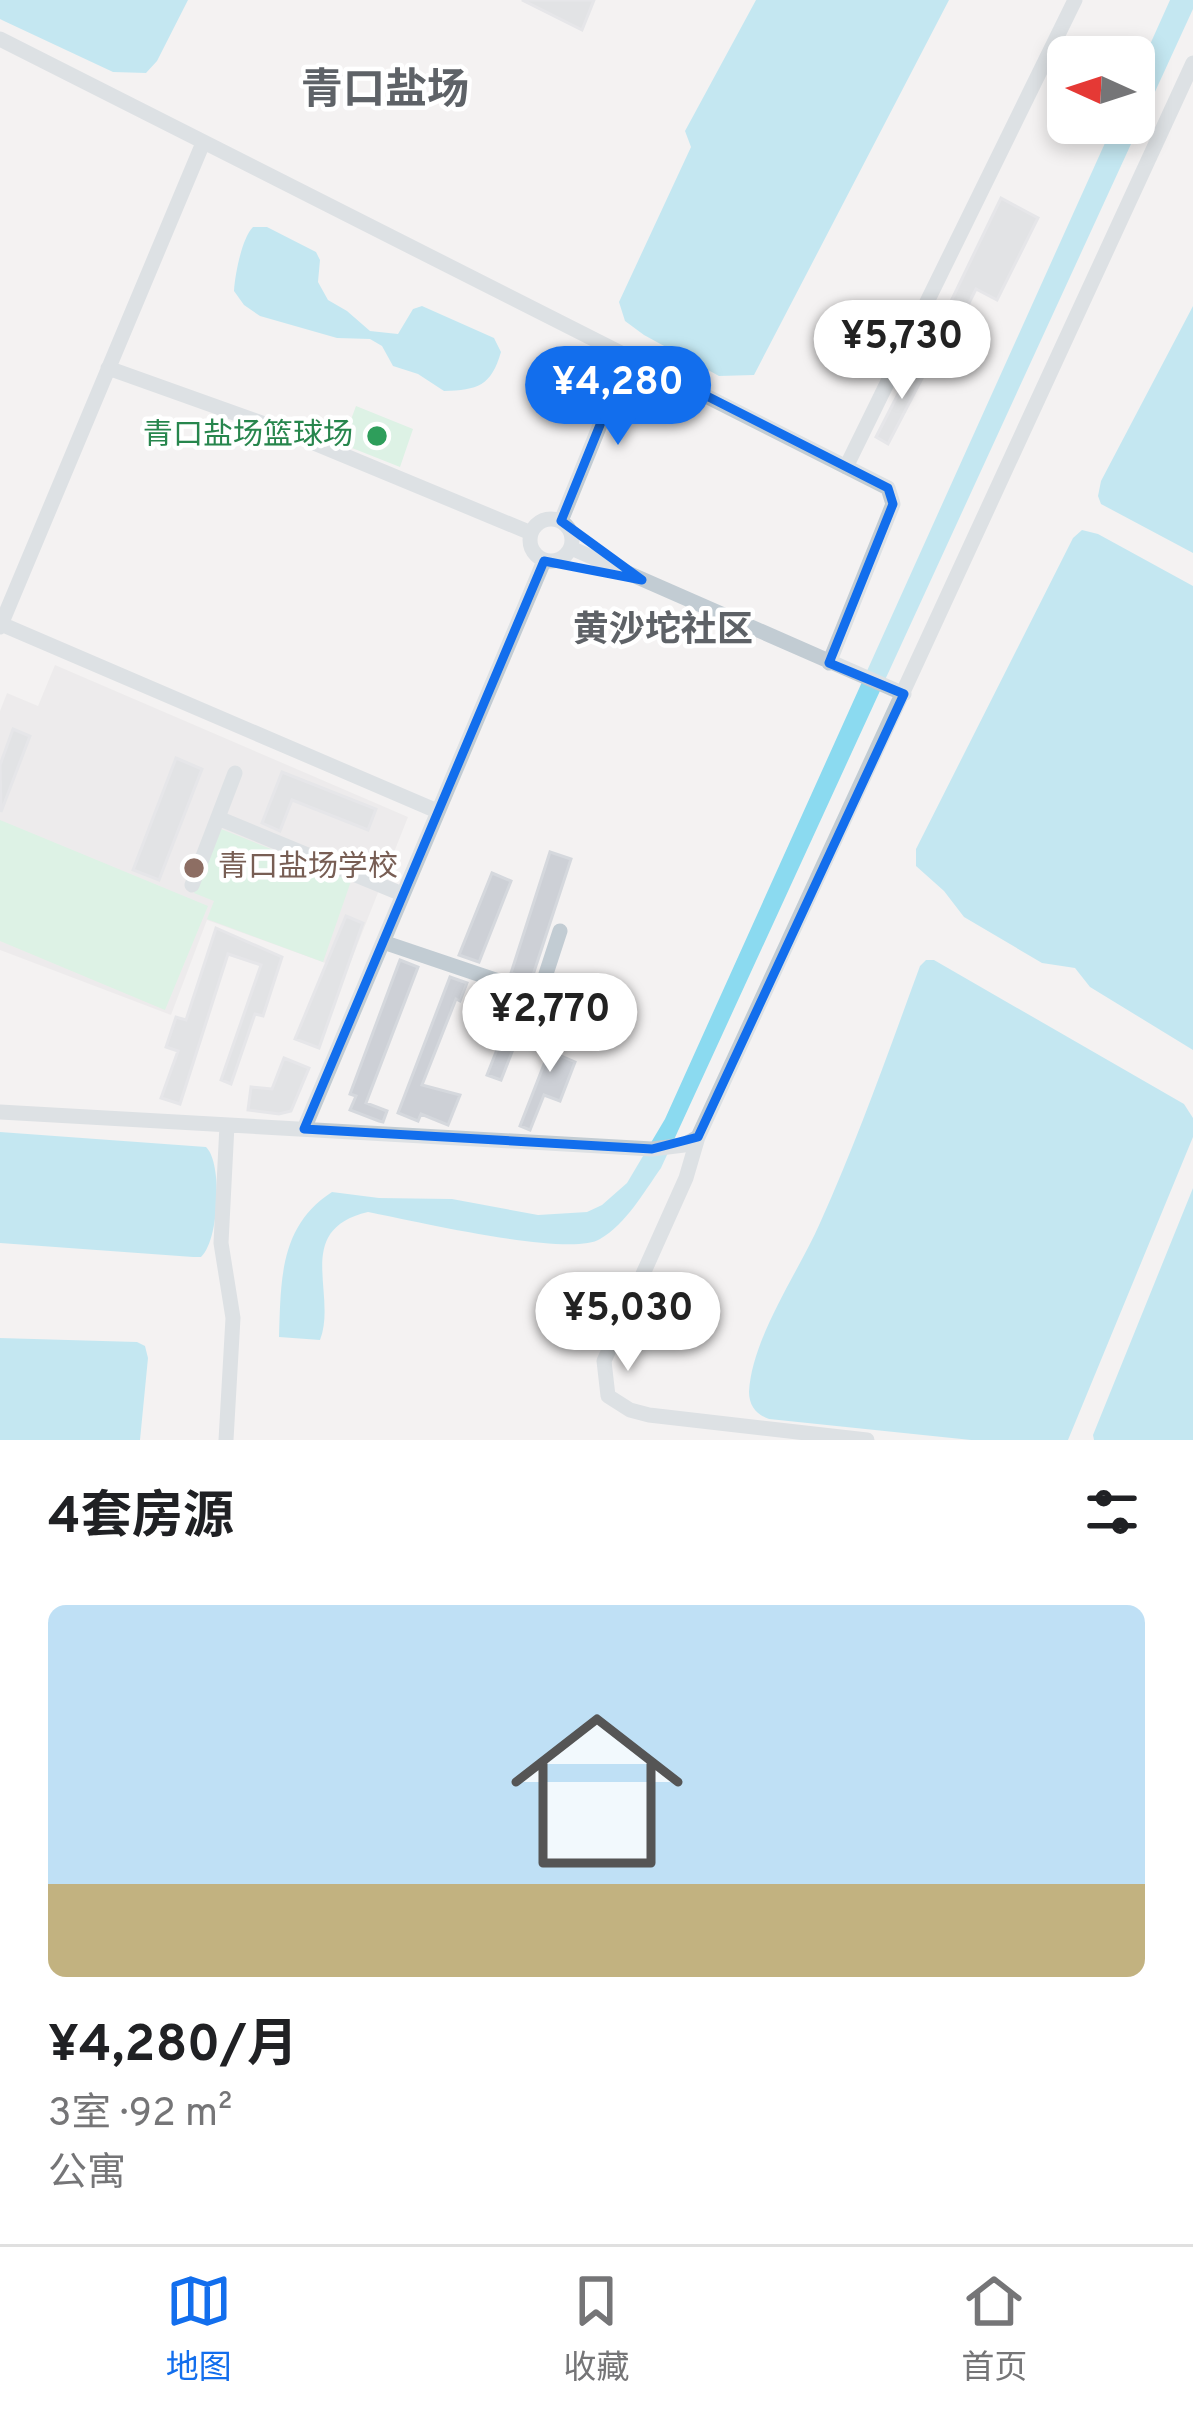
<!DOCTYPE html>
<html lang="zh">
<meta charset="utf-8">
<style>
:root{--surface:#fff;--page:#f6f6f6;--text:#202124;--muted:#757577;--line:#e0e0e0;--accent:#126eed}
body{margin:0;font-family:Overpass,"Noto Sans SC",sans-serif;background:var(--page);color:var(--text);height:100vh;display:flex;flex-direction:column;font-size:45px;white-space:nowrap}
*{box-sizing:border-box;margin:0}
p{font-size:39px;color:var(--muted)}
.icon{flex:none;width:66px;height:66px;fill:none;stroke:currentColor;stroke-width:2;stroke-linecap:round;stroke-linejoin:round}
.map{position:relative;height:1440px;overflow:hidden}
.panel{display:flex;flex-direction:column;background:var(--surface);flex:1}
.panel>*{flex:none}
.needle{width:78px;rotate:273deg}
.tools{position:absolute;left:1047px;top:36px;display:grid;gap:24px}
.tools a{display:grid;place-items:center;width:108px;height:108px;border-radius:18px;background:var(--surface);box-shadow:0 6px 18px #0003;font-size:60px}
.price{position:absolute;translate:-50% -102px;padding:0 27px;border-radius:42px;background:#fff;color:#222;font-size:39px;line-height:78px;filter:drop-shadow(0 3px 6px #0008)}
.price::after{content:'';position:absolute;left:50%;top:72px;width:36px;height:27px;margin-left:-18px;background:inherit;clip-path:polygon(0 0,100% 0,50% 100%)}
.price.current{background:var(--accent);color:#fff}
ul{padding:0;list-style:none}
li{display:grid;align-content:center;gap:24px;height:636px;padding:0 48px}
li+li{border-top:3px solid var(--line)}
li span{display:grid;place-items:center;height:372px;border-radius:18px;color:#555}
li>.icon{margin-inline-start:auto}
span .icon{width:216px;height:216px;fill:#fffc;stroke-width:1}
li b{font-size:51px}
h2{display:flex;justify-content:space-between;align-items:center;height:144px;padding:0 48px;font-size:51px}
.tab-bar{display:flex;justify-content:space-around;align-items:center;height:168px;border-top:3px solid var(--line);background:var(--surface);font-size:33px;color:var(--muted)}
.tab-bar a{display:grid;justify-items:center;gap:6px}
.tab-bar .current{color:var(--accent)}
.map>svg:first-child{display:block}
.education{fill:#e5e3e4}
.green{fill:#c0f2d4}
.water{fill:#8bdaf0}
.building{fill:#cdd0d6;stroke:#d5d8dd;stroke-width:3}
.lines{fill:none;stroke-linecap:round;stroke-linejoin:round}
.minor{stroke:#c2ccd3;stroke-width:15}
.marked{fill:none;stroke:#126eed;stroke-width:9;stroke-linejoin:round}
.leisure-dot{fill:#2e9e5b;stroke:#fff;stroke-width:4.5}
.education-dot{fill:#8d6e63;stroke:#fff;stroke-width:4.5}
.labels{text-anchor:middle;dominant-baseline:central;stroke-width:9;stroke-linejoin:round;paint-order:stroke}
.leisure-label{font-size:30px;fill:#27864d;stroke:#fff;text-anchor:end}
.education-label{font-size:30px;fill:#785e54;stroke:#fff;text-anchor:start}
.quarter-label{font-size:36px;font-weight:bold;fill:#5e6267;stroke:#fff}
.district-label{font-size:42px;font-weight:bold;fill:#5e6267;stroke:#fff}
</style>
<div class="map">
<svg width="1193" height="1440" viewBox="0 0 1193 1440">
<rect width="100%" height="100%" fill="#f4f2f2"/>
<path class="education" d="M 55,665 L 408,817 L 347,971 L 207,920 L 171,1015 L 0,950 L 0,711 L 7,693 L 38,706 Z"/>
<path class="green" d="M 356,406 L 413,429 L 400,467 L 342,444 Z
M 0,820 L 208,906 L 165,1010 L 0,941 Z
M 221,829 L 351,881 L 323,962 L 207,919 L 214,901 L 194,893 Z"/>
<path class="water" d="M 0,0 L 188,0 L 157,61 L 146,73 L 113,72 L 4,21 L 0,19 Z
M 756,0 L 949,0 L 754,375 L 719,376 L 644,335 L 625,321 L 619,302 L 691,147 L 685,131 Z
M 1170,0 L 1193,0 L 1193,9 L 661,1168 C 644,1192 626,1224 600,1239 C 570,1258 410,1220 368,1212 C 292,1230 338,1294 320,1340 L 279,1337 C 281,1281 279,1226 332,1192 L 379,1198 L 452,1199 L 538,1215 L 587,1212 L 602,1205 L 627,1183 L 665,1119 L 1114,123 L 1134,123 L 1134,80 Z
M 253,227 L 267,227 L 316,252 L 320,260 L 318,282 L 328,300 L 347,311 L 370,331 L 398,334 L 413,309 L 422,306 L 494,338 L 501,352 C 491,386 478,390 444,391 L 418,374 L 393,366 L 382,346 L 370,339 L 337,338 L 260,316 L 244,305 L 234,291 C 235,274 242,238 253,227 Z
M 1193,306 L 1193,553 L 1101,504 L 1098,496 L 1101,481 Z
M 1082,530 L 1098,534 L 1193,586 L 1193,1050 L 1090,987 L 1075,968 L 1042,963 L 964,917 L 944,891 L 916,866 L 916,849 L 1073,538 Z
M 926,960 L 934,960 L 1184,1104 L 1193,1118 L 1193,1137 L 1068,1440 L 971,1440 L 769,1419 C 757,1415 749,1406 749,1392 C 752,1337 798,1273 820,1223 C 858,1139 888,1053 920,966 Z
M 0,1132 L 206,1147 C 223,1163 219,1241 201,1257 L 193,1257 L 0,1243 Z
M 1193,1188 L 1193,1440 L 1094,1440 L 1093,1435 Z
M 0,1338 L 137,1342 L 145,1346 L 148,1358 L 140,1440 L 0,1440 Z"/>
<path class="building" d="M 522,0 L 594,0 L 582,30 Z
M 1001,198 L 1038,218 L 997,300 L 976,289 L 938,366 L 923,359 Z
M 915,361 L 928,367 L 888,444 L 876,437 Z
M 13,729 L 30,736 L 1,812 L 0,765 Z
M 176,758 L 202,769 L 159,880 L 133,870 Z
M 282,772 L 376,809 L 368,830 L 292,800 L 280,831 L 262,823 Z
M 550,852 L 571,859 L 533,975 L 527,978 L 511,973 Z
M 492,873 L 511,881 L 479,962 L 459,955 Z
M 346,916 L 363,923 L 319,1048 L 295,1039 Z
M 216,928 L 282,957 L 263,1016 L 255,1014 L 231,1084 L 221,1080 L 261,965 L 228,954 L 180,1104 L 161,1098 L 178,1051 L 166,1047 L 176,1017 L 186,1020 Z
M 400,960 L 418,967 L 366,1103 L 387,1111 L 383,1122 L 379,1121 L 350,1110 L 356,1096 L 350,1094 Z
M 450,977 L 467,983 L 460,1001 L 456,999 L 422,1085 L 460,1095 L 448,1125 L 421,1114 L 418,1121 L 398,1113 Z
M 507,1024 L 521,1029 L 501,1080 L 487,1075 Z
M 554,1024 L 569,1029 L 559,1055 L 575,1062 L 560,1101 L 544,1095 L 530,1130 L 520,1126 L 550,1049 L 545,1047 Z
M 284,1058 L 309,1068 L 291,1111 L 279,1114 L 248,1110 L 251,1087 L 272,1089 Z"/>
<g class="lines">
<path class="minor" d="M 0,39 L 888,488 L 893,504 L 829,663
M 108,368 L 290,433 L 531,533
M 846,467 L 1075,0
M530 540a21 21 0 1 1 42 0a21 21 0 1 1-42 0Z
M 561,521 L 628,356
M 571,548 L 904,694
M 1,624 L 437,811
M 0,627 L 203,143
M 218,818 L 402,894
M 192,885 L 235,773
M 383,942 L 528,991 L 543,983 L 560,931
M 0,1112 L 652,1149 L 684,1145 L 698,1137 L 1193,63
M 304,1129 L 544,561
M 698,1137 L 686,1178 L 604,1361 L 608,1396 L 630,1410 L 649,1415 L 867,1440
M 226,1440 L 233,1318 L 221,1243 L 227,1125"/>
</g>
<path d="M0 0H1193V1440H0ZM 628,356 L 888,488 L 893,504 L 829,663 L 904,694 L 698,1137 L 652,1149 L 304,1129 L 544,561 L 642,580 L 561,521 Z" fill="#f4f2f2" fill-opacity=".55" fill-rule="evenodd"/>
<path class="marked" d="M 628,356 L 888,488 L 893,504 L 829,663 L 904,694 L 698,1137 L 652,1149 L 304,1129 L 544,561 L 642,580 L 561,521 Z"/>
<circle class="leisure-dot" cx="377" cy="436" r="12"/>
<circle class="education-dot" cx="194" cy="868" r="12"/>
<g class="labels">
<g class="leisure-label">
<text x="353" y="436">青口盐场篮球场</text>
</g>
<g class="education-label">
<text x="218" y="868">青口盐场学校</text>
</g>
<g class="quarter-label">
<text x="663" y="632">黄沙坨社区</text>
</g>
<g class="district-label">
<text x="385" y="92">青口盐场</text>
</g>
</g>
</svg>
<div class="tools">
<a><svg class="needle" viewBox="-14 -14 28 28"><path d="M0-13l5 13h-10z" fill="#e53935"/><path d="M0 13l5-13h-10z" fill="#757577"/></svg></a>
</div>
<b class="price" style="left:902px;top:402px">¥5,730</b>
<b class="price current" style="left:618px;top:448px">¥4,280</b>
<b class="price" style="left:550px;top:1075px">¥2,770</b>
<b class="price" style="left:628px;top:1374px">¥5,030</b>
</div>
<section class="panel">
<h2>4套房源<svg class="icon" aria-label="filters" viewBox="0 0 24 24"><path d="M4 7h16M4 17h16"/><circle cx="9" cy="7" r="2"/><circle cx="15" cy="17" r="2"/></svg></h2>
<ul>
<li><span style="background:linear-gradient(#bfe0f5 75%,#c2b280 0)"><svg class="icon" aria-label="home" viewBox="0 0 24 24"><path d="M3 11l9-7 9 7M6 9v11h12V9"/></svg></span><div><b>¥4,280/月</b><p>3室 · 92 m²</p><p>公寓</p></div></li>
</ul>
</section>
<nav class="tab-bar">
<a class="current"><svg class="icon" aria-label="map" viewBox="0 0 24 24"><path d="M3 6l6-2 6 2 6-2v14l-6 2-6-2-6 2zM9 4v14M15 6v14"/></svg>地图</a>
<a><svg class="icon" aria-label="saved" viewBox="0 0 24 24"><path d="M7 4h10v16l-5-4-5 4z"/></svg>收藏</a>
<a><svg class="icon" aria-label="home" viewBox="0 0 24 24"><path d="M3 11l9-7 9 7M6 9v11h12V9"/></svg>首页</a>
</nav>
